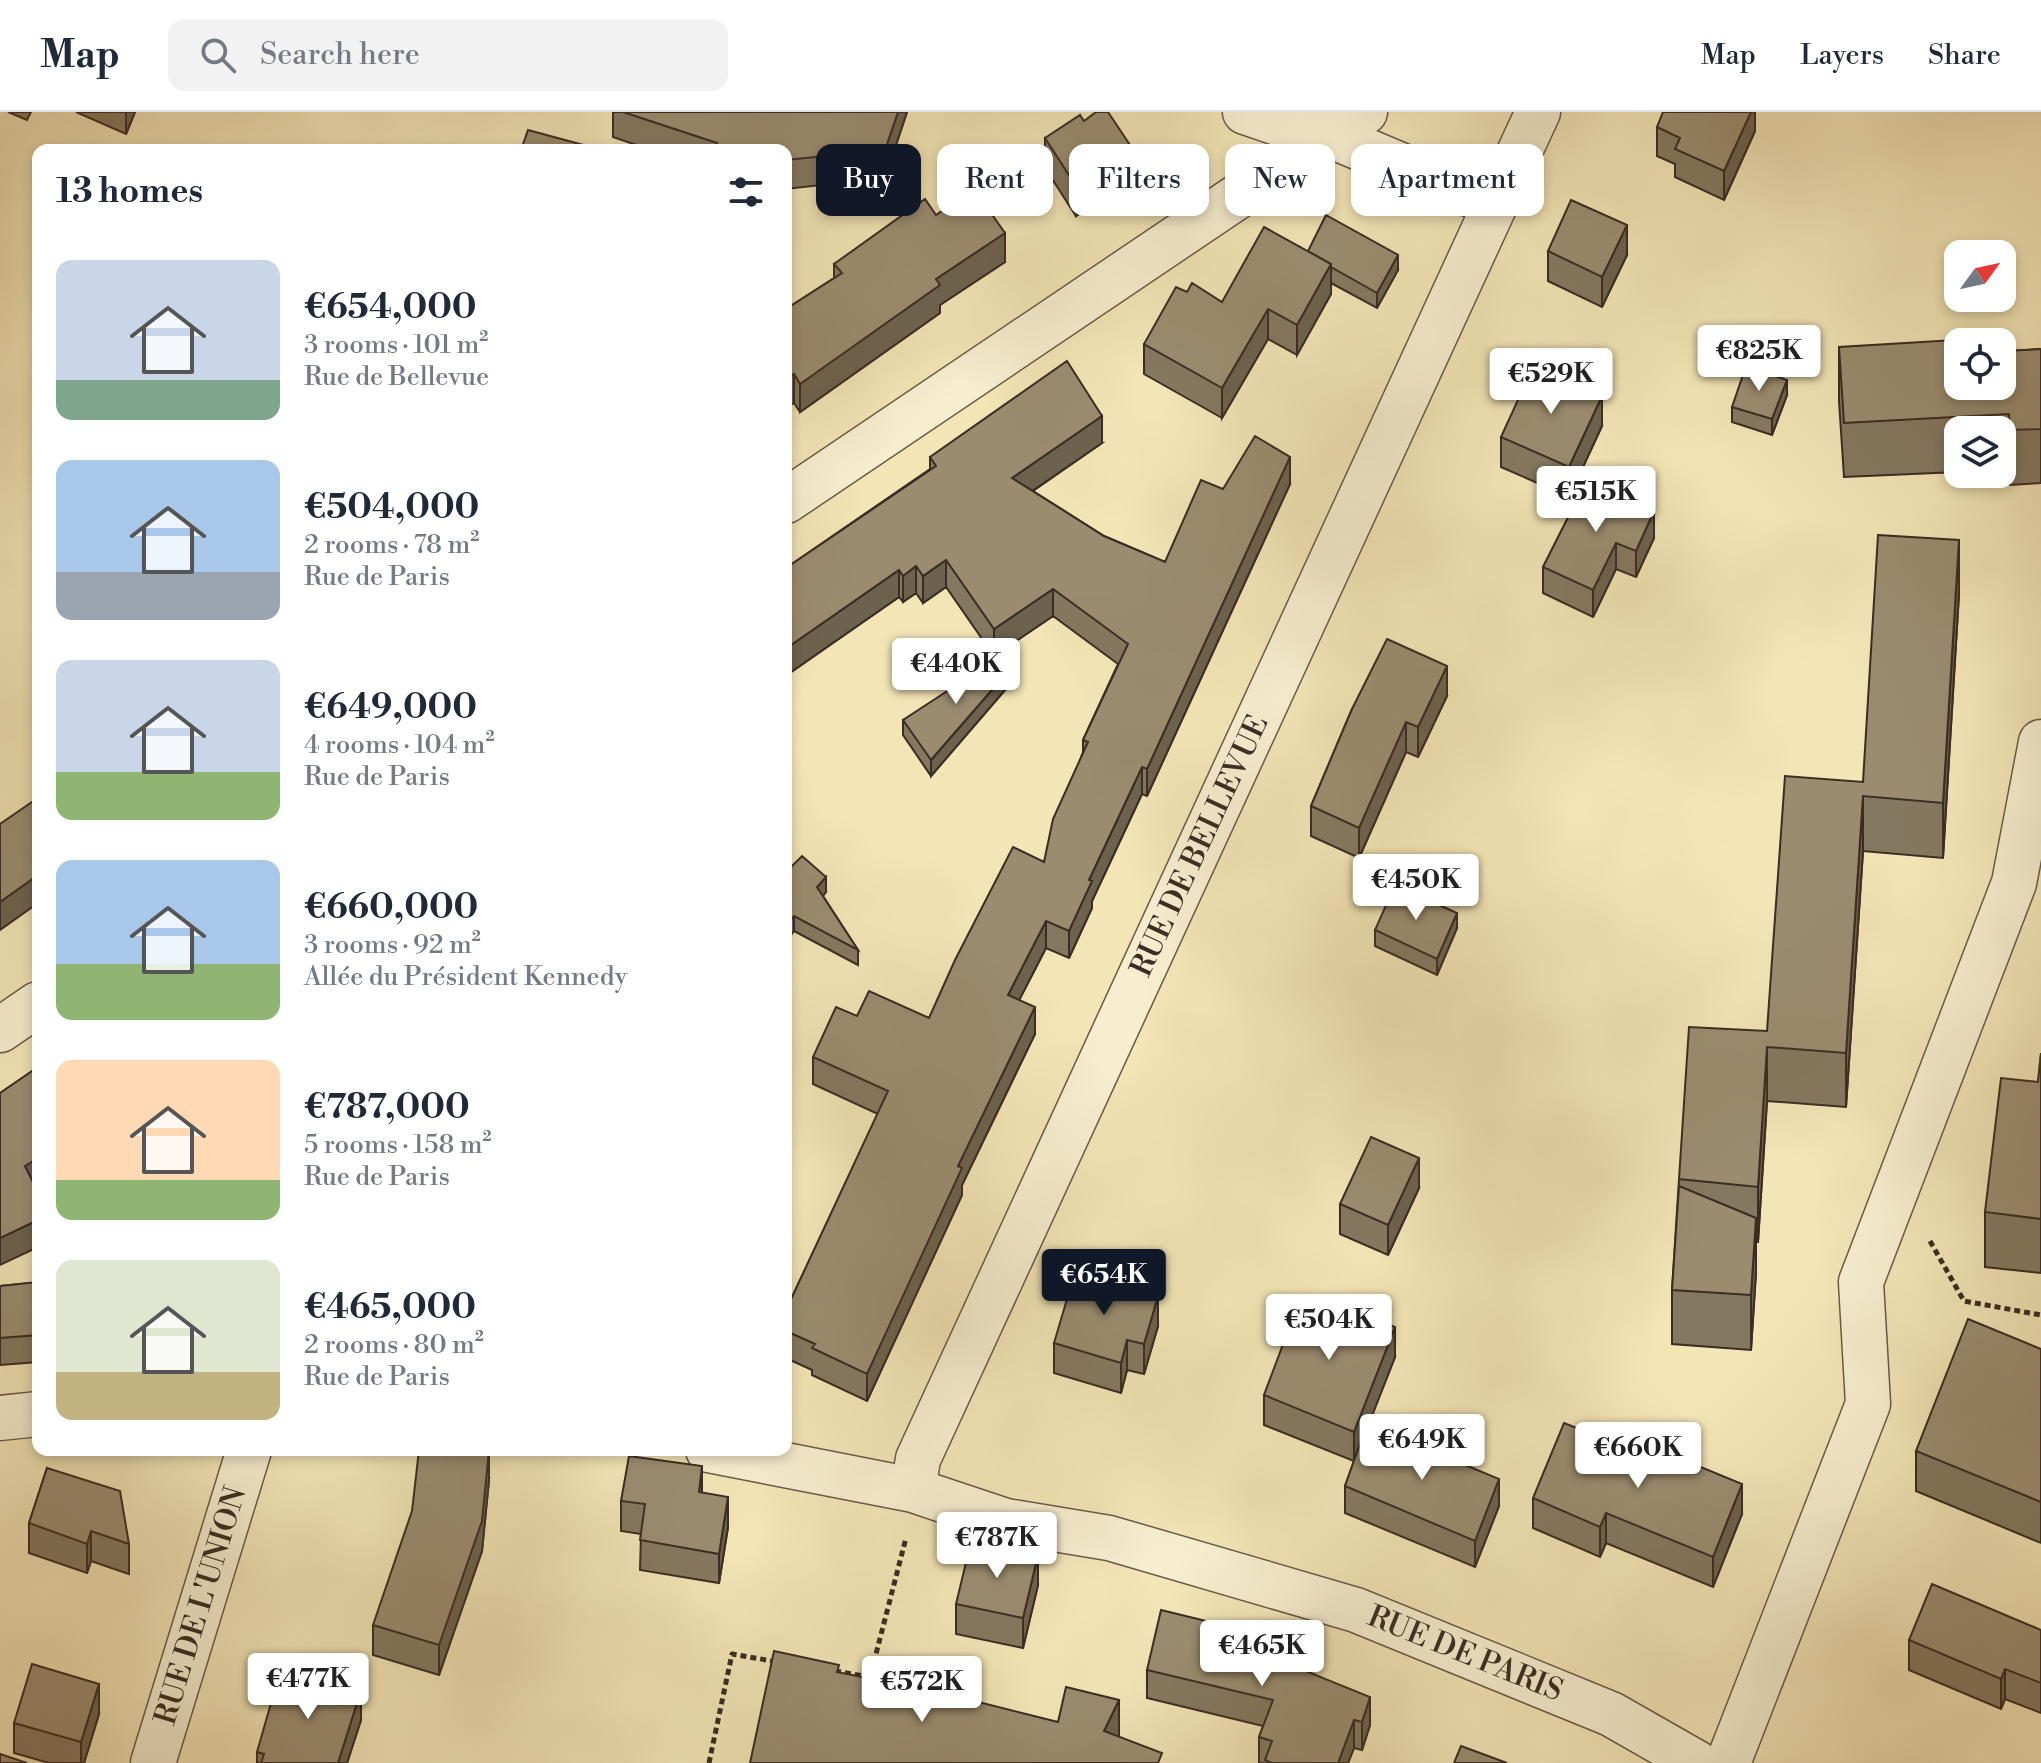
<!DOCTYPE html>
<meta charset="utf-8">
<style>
:root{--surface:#fff;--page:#f2f2f3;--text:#1f2937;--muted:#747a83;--line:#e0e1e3;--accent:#111827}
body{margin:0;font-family:"Libre Bodoni",serif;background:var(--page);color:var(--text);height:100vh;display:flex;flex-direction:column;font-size:30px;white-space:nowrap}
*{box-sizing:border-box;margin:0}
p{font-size:26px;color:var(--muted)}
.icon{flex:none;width:44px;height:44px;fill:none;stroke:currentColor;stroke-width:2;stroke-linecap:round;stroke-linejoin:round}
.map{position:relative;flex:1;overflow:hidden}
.sheet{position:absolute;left:32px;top:32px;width:760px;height:1312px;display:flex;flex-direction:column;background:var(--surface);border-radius:16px;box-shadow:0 4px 12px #0003}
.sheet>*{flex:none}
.top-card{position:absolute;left:816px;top:32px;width:760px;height:72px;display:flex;gap:16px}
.needle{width:52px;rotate:57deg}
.buttons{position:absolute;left:1944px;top:128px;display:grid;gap:16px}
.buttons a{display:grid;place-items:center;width:72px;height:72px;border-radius:16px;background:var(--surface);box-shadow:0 4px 12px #0003;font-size:40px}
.price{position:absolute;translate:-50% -68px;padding:0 18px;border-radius:8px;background:#fff;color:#222;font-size:26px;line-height:52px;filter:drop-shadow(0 2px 4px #0008)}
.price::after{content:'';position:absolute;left:50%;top:48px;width:24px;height:18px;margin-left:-12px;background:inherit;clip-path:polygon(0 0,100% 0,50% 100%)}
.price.active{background:var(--accent);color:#fff}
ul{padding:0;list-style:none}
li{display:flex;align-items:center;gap:24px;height:200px;padding:0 24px}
li span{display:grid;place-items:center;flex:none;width:224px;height:160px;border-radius:16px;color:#555}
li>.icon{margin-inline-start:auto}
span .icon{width:96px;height:96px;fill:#fffc;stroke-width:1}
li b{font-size:34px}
h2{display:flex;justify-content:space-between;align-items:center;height:96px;padding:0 24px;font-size:34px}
.tag{padding:0 28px;border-radius:16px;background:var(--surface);box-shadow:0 4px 12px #0003;font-size:28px;line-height:72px}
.tag.active{background:var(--accent);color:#fff}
header{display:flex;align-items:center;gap:48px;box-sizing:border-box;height:112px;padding:0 40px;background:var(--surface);border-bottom:2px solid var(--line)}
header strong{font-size:38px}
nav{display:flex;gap:44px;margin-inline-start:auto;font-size:28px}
.search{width:560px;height:72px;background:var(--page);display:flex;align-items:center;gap:20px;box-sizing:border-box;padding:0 28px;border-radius:16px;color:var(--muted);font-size:30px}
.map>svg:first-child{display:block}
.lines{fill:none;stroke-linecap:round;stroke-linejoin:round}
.minor-casing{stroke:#695a48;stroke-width:47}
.path{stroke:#3b2c24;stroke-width:5;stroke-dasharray:6 4;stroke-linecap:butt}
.minor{stroke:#f7eed0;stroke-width:44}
.wall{fill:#857860;stroke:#3b2c24;stroke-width:2}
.shaded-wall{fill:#6c624e;stroke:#3b2c24;stroke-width:2}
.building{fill:#9b8c70;stroke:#3b2c24;stroke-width:2;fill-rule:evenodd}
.labels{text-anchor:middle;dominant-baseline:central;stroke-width:6;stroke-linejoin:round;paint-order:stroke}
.street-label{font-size:30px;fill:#3b2c24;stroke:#f7eed0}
</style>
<header>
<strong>Map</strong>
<div class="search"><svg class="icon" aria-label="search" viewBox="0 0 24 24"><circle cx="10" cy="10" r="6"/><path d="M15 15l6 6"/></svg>Search here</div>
<nav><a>Map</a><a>Layers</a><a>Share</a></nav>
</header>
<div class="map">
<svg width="2041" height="1651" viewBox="0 0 2041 1651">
<rect width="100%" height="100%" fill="#f3e5b6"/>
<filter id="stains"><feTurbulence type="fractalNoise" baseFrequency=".0025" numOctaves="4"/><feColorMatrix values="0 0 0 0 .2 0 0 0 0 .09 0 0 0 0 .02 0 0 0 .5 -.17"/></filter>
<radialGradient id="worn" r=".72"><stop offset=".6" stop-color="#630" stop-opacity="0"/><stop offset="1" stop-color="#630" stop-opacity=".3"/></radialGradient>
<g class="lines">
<g class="minor-casing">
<path id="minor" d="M 1245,0 L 1286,14 L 1329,23
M 1365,0 L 1329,23 L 1495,93 L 1538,0
M 786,389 L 1329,23
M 0,918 L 38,892
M 0,1306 L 38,1302
M 708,1338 L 913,1378 L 1006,1409 L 1109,1426 L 1356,1498 L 1611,1602 L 1697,1651
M 913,1378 L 918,1347 L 1495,93
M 153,1651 L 249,1338
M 1728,1651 L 1868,1292 L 1861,1170 L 2014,771 L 2041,630"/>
</g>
<path class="path" d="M 1930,1129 L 1964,1189 L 2041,1203
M 835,1559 L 870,1565 L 906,1426
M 870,1565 L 896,1572
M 709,1651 L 732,1542 L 778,1550"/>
<use href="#minor" class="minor"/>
</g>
<path class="wall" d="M 8,0 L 31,0 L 27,8 Z
M 76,0 L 135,0 L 126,22 Z
M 613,0 L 907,0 L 885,66 L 786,77 L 786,38 L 651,38 L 613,25 Z
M 1755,0 L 1755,19 L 1724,88 L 1675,65 L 1675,52 L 1657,44 L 1657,15 Z
M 1045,26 L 1132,66 L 1076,104 L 1045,56 Z
M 936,103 L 1005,150 L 940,193 L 940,201 L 800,300 L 794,291 L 786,197 L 834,166 L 834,152 Z
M 1308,139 L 1398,158 L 1377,196 L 1331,171 L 1331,182 L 1297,243 L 1268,227 L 1222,306 L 1144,262 L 1144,232 L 1222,190 Z
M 1548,139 L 1627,143 L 1602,195 L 1548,169 Z
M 1839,235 L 2006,239 L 2041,237 L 2041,371 L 2010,373 L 2009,357 L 2002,357 L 2002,318 L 1958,318 L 1958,360 L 1844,365 L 1839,289 Z
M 1787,283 L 1772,323 L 1732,310 L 1732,295 Z
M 1602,314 L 1569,385 L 1501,355 L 1501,325 Z
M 1102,331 L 1033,379 L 1104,424 L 1165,450 L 1223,377 L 1290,372 L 1147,684 L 1142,682 L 1092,789 L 1092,796 L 1069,846 L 1046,836 L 1019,888 L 1035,922 L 962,1073 L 962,1083 L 867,1289 L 812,1263 L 812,1258 L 786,1246 L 786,1198 L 878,1002 L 813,972 L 813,945 L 857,904 L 929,906 L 1044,750 L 1083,640 L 1083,628 L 1118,552 L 1053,504 L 994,544 L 946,475 L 923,491 L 916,481 L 903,490 L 899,485 L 791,560 L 789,557 L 786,559 L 786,456 L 930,357 L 930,345 Z
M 1587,368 L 1654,426 L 1636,465 L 1616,457 L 1593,505 L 1543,481 L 1543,455 Z
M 1959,482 L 1943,746 L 1863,739 L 1846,995 L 1767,989 L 1758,1130 L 1756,1130 L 1756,1160 L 1751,1238 L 1672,1232 L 1672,1178 L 1679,1067 L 1767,919 L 1863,670 Z
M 1018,563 L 931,664 L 903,623 L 903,608 Z
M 1447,584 L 1418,645 L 1406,640 L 1359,746 L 1311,724 L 1311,694 L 1352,597 Z
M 786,760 L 826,780 L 823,784 L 858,838 L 858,853 L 794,819 Z
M 1457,816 L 1437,863 L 1375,834 L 1375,818 Z
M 2041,941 L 2041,1161 L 1985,1155 L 1985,1100 L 2038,970 Z
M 1419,1076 L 1388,1143 L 1340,1122 L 1340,1092 Z
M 38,1170 L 38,1250 L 0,1253 L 0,1174 Z
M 1158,1214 L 1144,1262 L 1127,1258 L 1121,1281 L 1054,1261 L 1054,1231 Z
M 2041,1237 L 2041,1431 L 1916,1379 L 1916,1339 Z
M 1395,1245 L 1368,1313 L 1499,1394 L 1475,1455 L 1345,1401 L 1345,1374 L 1354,1349 L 1264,1313 L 1264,1283 Z
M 47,1356 L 129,1432 L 129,1462 L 91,1449 L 87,1461 L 29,1441 L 29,1411 Z
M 489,1368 L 482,1439 L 439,1563 L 373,1543 L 373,1513 Z
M 702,1381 L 728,1415 L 719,1471 L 640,1458 L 641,1422 L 621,1419 L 621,1389 Z
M 1533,1386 L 1742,1402 L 1713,1475 L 1606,1431 L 1600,1445 L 1533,1416 Z
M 1038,1473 L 1023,1536 L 956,1522 L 956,1492 Z
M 2041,1518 L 2041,1601 L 2005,1587 L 2001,1597 L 1909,1558 L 1909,1528 Z
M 1247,1535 L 1370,1613 L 1362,1638 L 1354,1636 L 1348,1651 L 1259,1651 L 1259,1625 L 1263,1614 L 1147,1586 L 1147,1558 Z
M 99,1602 L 84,1651 L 49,1651 L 14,1641 L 14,1611 Z
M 361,1608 L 347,1651 L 257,1651 L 257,1640 Z"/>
<path class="shaded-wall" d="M 126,0 L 135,0 L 126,22 Z
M 898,0 L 907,0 L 885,66 L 885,38 Z
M 1751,0 L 1755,0 L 1755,19 L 1724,88 L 1724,59 Z
M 1132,36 L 1132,66 L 1076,104 L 1076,74 Z
M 1627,113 L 1627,143 L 1602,195 L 1602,165 Z
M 1005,121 L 1005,150 L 940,193 L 940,201 L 800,300 L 800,272 L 936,167 Z
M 1398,143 L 1398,158 L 1377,196 L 1377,181 Z
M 1331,152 L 1331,182 L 1297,243 L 1297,213 Z
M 1268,197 L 1268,227 L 1222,306 L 1222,276 Z
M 794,262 L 794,291 L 786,296 L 786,267 Z
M 1787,268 L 1787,283 L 1772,323 L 1772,307 Z
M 1602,284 L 1602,314 L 1569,385 L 1569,355 Z
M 1102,304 L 1102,331 L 1012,393 L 1012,366 Z
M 1290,345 L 1290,372 L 1147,684 L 1147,657 Z
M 1654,399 L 1654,426 L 1636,465 L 1636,439 Z
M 1959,428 L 1959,482 L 1943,746 L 1943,691 Z
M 1616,431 L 1616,457 L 1593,505 L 1593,478 Z
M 946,448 L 946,475 L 923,491 L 923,464 Z
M 916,454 L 916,481 L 903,490 L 903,464 Z
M 899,458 L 899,485 L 791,560 L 791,533 Z
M 1053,477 L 1053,504 L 994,544 L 994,517 Z
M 789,530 L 789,557 L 786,559 L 786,532 Z
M 1018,548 L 1018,563 L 931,664 L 931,648 Z
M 1447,554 L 1447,584 L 1418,645 L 1418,615 Z
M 1406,610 L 1406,640 L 1359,746 L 1359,716 Z
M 1142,655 L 1142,682 L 1092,789 L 1092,796 L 1069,846 L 1069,819 L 1089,768 Z
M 1863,684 L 1863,739 L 1846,995 L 1846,941 Z
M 38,763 L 38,791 L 0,818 L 0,790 Z
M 826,765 L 826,780 L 817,791 L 817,775 Z
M 1457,801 L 1457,816 L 1437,863 L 1437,847 Z
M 794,804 L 794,819 L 786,830 L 786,814 Z
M 1046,809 L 1046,836 L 1008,910 L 1008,883 Z
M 1035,895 L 1035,922 L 962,1073 L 962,1083 L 867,1289 L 867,1262 L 958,1054 Z
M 1767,935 L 1767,989 L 1758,1130 L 1758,1075 Z
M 38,1046 L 38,1073 L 25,1081 L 25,1054 Z
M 1419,1046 L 1419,1076 L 1388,1143 L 1388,1113 Z
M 1756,1106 L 1756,1160 L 1751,1238 L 1751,1183 Z
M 38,1108 L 38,1135 L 0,1153 L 0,1126 Z
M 1158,1184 L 1158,1214 L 1144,1262 L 1144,1232 Z
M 1395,1215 L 1395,1245 L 1354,1350 L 1354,1320 Z
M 1127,1228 L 1127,1258 L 1121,1281 L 1121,1251 Z
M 489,1338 L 489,1368 L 482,1439 L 439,1563 L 439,1533 Z
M 702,1354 L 702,1384 L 699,1380 Z
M 1499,1367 L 1499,1394 L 1475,1455 L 1475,1429 Z
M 1742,1372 L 1742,1402 L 1713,1475 L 1713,1445 Z
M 728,1385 L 728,1415 L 719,1471 L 719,1442 Z
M 1606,1401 L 1606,1431 L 1600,1445 L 1600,1415 Z
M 91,1419 L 91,1449 L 87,1461 L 87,1432 Z
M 1038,1443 L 1038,1473 L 1023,1536 L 1023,1506 Z
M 2005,1557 L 2005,1587 L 2001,1597 L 2001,1567 Z
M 99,1572 L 99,1602 L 84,1651 L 81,1651 L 81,1630 Z
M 361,1578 L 361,1608 L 347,1651 L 338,1651 Z
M 1370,1585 L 1370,1613 L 1362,1638 L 1362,1610 Z
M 1119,1588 L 1119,1627 L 1104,1619 Z
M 1354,1608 L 1354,1636 L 1348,1651 L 1338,1651 Z"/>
<path class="building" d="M 623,0 L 898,0 L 885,38 L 786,48 L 786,38 L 715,38 L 717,31 Z
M 1096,0 L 1108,0 L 1132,36 L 1076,74 L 1045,26 L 1080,3 L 1084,9 Z
M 1663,0 L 1751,0 L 1724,59 L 1675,37 L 1680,26 L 1657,15 Z
M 528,18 L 602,38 L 521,38 Z
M 974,77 L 1005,121 L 936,167 L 940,173 L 800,272 L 794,262 L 786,267 L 786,197 L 842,161 L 834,152 L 925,87 L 936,103 Z
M 1571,88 L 1627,113 L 1602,165 L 1548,139 Z
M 1326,103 L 1398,143 L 1377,181 L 1331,155 L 1331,152 L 1308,139 Z
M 1264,115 L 1331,152 L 1297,213 L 1268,197 L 1222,276 L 1144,232 L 1176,175 L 1187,180 L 1192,171 L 1222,190 Z
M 2005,225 L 2006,239 L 2041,237 L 2041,317 L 2010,318 L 2009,302 L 1844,311 L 1839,235 ZM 1958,230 L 2002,230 L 2002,274 L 1958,274 Z
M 1067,249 L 1102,304 L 1012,366 L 1104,424 L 1165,450 L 1201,368 L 1223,377 L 1255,324 L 1290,345 L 1147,657 L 1142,655 L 1089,768 L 1092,769 L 1069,819 L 1046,809 L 1008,883 L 1035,895 L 958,1054 L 962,1056 L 867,1262 L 812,1236 L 815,1232 L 786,1219 L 786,1198 L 888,979 L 813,945 L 836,895 L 857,904 L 869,879 L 929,906 L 955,848 L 1013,735 L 1044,750 L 1053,707 L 1088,630 L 1083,628 L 1128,532 L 1053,477 L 994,517 L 946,448 L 923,464 L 916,454 L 903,464 L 899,458 L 791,533 L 789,530 L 786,532 L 786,456 L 936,354 L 930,345 Z
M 1534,253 L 1602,284 L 1569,355 L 1501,325 Z
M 1746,254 L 1787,268 L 1772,307 L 1732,295 Z
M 1587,368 L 1654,399 L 1636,439 L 1616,431 L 1593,478 L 1543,455 Z
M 1878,423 L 1959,428 L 1943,691 L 1863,684 L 1846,941 L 1767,935 L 1758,1075 L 1679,1067 L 1689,915 L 1767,919 L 1785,664 L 1863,670 Z
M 1387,527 L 1447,554 L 1418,615 L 1406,610 L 1359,716 L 1311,694 L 1352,597 Z
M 1010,538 L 1018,548 L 931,648 L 903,608 Z
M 38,686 L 38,763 L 0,790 L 0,712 Z
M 802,744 L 826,765 L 817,775 L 858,838 L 794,804 L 786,814 L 786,760 Z
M 1395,773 L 1457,801 L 1437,847 L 1375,818 Z
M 2041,941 L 2041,1107 L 1985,1100 L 2001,966 L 2038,970 Z
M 38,955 L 38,1046 L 25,1054 L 38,1080 L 38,1108 L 0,1126 L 0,981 Z
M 1371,1025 L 1419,1046 L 1388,1113 L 1340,1092 Z
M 1679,1074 L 1756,1106 L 1751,1183 L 1672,1178 Z
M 1075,1160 L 1158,1184 L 1144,1232 L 1127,1228 L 1121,1251 L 1054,1231 Z
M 38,1170 L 38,1223 L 0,1226 L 0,1174 Z
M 1322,1186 L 1395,1215 L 1354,1320 L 1264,1283 L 1300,1187 L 1319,1195 Z
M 1968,1207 L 2041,1237 L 2041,1390 L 1916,1339 Z
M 1564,1311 L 1651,1346 L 1655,1336 L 1742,1372 L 1713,1445 L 1606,1401 L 1600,1415 L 1533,1386 Z
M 1367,1312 L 1499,1367 L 1475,1429 L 1345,1374 Z
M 419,1338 L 489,1338 L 482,1409 L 439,1533 L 373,1513 L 412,1399 Z
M 629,1344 L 702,1354 L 699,1380 L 728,1385 L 719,1442 L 640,1428 L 645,1392 L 621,1389 Z
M 47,1356 L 120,1379 L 129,1432 L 91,1419 L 87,1432 L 29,1411 Z
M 971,1430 L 1038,1443 L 1023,1506 L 956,1492 Z
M 1932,1472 L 2041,1518 L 2041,1571 L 2005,1557 L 2001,1567 L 1909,1528 Z
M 1161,1498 L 1247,1519 L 1244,1534 L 1370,1585 L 1362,1610 L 1354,1608 L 1338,1651 L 1272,1651 L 1265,1648 L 1272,1629 L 1259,1625 L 1273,1588 L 1147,1558 Z
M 774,1539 L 839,1553 L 837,1560 L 943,1581 L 1058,1610 L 1066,1575 L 1119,1588 L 1104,1619 L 1162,1641 L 1158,1651 L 750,1651 Z
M 32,1552 L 99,1572 L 81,1630 L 14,1611 Z
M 288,1558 L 361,1578 L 338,1651 L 261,1651 L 264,1642 L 257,1640 L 271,1591 L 278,1592 Z
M 1461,1634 L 1507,1651 L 1454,1651 Z
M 0,1642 L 27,1651 L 0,1651 Z"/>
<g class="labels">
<g class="street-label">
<text transform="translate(1200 734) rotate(-65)">RUE DE BELLEVUE</text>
<text transform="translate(201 1494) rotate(-73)">RUE DE L'UNION</text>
<text transform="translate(1465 1542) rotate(22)">RUE DE PARIS</text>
</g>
</g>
<rect width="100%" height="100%" filter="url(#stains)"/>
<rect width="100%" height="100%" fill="url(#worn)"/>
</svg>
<div class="buttons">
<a><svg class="needle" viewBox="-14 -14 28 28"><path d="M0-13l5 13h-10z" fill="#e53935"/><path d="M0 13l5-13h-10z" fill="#747a83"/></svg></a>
<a><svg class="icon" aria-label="locate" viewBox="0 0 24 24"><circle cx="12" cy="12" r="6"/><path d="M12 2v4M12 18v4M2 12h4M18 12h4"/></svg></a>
<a><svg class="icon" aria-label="layers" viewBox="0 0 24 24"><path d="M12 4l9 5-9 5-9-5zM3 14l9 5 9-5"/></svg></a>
</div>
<b class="price" style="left:1759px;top:281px">€825K</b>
<b class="price" style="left:1551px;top:304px">€529K</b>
<b class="price" style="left:1596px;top:422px">€515K</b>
<b class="price" style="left:956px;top:594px">€440K</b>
<b class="price" style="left:1416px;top:810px">€450K</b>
<b class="price active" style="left:1104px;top:1205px">€654K</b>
<b class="price" style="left:1329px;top:1250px">€504K</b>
<b class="price" style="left:1422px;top:1370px">€649K</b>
<b class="price" style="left:1638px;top:1378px">€660K</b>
<b class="price" style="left:997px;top:1468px">€787K</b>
<b class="price" style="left:1262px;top:1576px">€465K</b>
<b class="price" style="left:308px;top:1609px">€477K</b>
<b class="price" style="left:922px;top:1612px">€572K</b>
<div class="top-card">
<a class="tag active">Buy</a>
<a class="tag">Rent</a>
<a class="tag">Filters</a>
<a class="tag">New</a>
<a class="tag">Apartment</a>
</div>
<section class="sheet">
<h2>13 homes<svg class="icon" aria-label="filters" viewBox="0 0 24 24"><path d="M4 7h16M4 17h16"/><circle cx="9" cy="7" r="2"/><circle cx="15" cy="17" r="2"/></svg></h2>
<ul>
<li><span style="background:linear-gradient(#c9d6e8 75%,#7fa58c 0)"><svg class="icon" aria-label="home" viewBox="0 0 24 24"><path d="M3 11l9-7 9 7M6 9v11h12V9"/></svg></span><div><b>€654,000</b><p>3 rooms · 101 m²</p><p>Rue de Bellevue</p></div></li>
<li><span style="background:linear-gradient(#a9c7e8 70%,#9aa5b1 0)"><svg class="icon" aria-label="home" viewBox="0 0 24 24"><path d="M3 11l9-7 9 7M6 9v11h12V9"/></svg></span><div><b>€504,000</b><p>2 rooms · 78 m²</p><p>Rue de Paris</p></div></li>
<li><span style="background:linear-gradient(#c9d6e8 70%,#8fb573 0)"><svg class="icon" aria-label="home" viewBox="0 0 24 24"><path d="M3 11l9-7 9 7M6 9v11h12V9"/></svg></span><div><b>€649,000</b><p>4 rooms · 104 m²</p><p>Rue de Paris</p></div></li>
<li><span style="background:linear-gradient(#a9c7e8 65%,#8fb573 0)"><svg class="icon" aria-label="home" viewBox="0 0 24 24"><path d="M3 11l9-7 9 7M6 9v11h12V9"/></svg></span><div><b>€660,000</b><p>3 rooms · 92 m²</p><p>Allée du Président Kennedy</p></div></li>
<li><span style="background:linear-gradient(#ffd9b3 75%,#8fb573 0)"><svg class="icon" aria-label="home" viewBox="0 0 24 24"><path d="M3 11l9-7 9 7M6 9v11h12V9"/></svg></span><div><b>€787,000</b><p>5 rooms · 158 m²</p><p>Rue de Paris</p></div></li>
<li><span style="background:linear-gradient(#dfe7d0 70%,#c2b280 0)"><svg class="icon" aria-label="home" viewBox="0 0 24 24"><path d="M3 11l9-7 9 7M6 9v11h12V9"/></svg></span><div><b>€465,000</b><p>2 rooms · 80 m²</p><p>Rue de Paris</p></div></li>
</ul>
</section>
</div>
